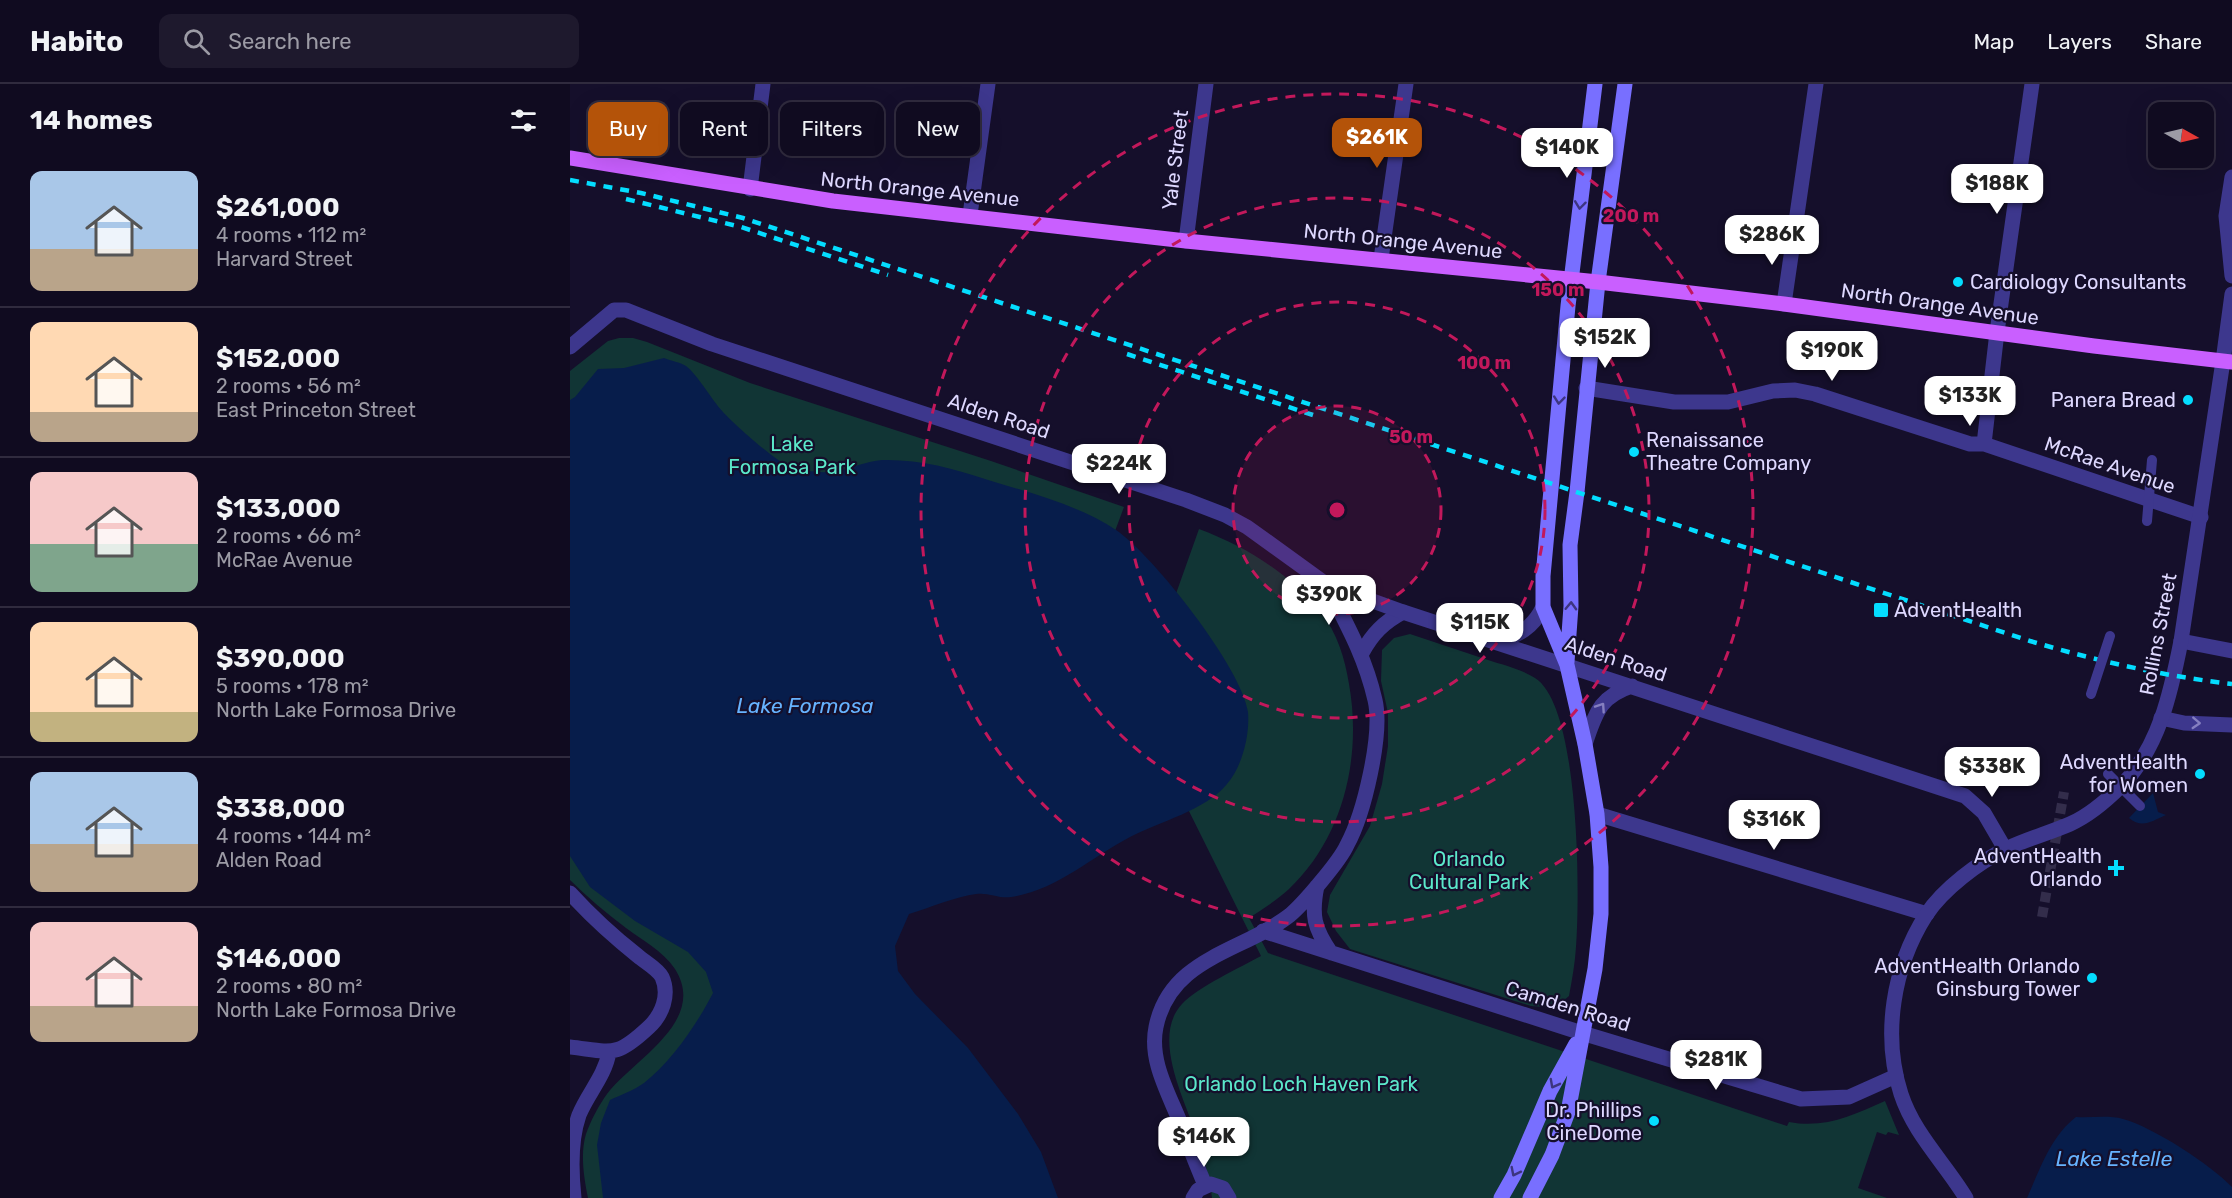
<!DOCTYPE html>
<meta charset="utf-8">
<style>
:root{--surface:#100b20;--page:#1e192d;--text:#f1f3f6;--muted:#9c9ba5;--line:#302b3e;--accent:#b45309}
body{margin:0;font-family:Rubik,sans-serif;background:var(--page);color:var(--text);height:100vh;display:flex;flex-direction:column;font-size:22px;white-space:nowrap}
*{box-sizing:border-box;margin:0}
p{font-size:20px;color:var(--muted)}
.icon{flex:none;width:33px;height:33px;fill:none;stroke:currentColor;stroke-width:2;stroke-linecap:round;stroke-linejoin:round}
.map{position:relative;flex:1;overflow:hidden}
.sheet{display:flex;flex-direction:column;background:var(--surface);width:570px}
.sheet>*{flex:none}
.top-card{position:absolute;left:18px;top:18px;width:570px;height:54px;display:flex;gap:12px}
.needle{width:39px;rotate:98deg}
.buttons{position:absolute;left:1578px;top:18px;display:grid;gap:12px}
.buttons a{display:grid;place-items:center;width:66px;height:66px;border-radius:12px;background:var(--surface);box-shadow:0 6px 24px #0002,0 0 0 2px var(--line);font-size:30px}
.price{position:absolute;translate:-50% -51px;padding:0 14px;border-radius:12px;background:#fff;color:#222;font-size:20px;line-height:39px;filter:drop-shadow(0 2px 3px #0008)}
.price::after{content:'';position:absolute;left:50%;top:36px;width:18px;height:14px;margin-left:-9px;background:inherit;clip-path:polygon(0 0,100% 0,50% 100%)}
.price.active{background:var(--accent);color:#fff}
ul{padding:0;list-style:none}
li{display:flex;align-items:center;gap:18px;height:150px;padding:0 30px}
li+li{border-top:2px solid var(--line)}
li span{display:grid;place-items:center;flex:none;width:168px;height:120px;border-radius:12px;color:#555}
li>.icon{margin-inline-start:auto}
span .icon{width:72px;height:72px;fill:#fffc;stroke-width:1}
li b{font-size:26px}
h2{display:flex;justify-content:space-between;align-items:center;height:72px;padding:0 30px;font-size:26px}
.pill{padding:0 21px;border-radius:12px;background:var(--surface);box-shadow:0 6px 24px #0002,0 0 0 2px var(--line);font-size:21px;line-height:54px}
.pill.active{background:var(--accent);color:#fff}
header{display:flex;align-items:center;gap:36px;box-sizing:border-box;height:84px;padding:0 30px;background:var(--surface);border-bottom:2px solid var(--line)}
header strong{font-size:28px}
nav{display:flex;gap:33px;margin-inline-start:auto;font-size:21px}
.search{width:420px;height:54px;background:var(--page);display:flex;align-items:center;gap:15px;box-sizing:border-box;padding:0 21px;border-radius:12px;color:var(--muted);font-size:22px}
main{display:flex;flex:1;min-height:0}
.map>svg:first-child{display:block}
.green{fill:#113535}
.water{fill:#071d4b}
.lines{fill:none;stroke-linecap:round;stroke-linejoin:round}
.pedestrian-tunnel{stroke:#332d4b;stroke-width:10;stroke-dasharray:10 5;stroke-linecap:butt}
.minor{stroke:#3d378d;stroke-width:15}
.tertiary{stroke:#3d378d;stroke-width:15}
.secondary{stroke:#786fff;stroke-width:15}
.primary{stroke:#c95fff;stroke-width:15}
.rail{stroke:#04ddff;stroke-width:4.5;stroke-dasharray:9 8;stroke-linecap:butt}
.pedestrian-bridge{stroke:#3d378d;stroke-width:10}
.oneway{stroke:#3d3580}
.oneway2{stroke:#857fc0}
.ring{fill:none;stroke:#c2185b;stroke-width:3;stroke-dasharray:10 8}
.poi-dot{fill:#04ddff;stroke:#150f2b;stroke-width:2}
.labels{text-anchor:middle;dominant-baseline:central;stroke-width:4.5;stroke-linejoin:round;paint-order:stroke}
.street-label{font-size:20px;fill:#ded8ff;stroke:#150f2b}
.poi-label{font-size:20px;fill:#ded8ff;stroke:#150f2b;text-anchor:end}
.park-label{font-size:20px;fill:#5be8ca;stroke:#150f2b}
.water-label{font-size:21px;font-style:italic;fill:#66b3ff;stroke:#150f2b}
.centre{fill:#c2185b;stroke:#150f2b;stroke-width:3}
.ring-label{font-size:18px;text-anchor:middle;font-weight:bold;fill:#c2185b;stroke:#150f2b;stroke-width:4.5;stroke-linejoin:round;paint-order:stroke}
</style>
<header>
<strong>Habito</strong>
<div class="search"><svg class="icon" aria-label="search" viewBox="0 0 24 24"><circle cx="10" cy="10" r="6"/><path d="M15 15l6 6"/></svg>Search here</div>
<nav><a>Map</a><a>Layers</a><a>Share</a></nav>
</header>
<main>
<section class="sheet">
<h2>14 homes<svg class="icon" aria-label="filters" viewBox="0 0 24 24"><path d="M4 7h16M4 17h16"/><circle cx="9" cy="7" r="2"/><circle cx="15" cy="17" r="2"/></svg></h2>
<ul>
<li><span style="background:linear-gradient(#a9c7e8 65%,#b9a48a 0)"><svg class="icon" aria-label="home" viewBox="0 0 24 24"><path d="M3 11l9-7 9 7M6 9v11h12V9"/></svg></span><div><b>$261,000</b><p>4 rooms · 112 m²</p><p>Harvard Street</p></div></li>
<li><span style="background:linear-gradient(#ffd9b3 75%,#b9a48a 0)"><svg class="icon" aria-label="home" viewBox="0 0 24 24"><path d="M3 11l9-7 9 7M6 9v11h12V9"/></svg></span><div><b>$152,000</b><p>2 rooms · 56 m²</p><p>East Princeton Street</p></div></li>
<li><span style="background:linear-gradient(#f6c9c9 60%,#7fa58c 0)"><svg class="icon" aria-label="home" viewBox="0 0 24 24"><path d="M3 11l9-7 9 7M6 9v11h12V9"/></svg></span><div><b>$133,000</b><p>2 rooms · 66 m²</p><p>McRae Avenue</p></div></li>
<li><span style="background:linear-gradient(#ffd9b3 75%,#c2b280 0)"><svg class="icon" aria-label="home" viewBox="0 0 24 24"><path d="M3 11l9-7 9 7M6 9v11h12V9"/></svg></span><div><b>$390,000</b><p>5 rooms · 178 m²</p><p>North Lake Formosa Drive</p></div></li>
<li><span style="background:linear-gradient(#a9c7e8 60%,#b9a48a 0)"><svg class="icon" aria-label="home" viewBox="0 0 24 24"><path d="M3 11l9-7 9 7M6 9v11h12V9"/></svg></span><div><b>$338,000</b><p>4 rooms · 144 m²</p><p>Alden Road</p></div></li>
<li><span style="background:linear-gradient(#f6c9c9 70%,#b9a48a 0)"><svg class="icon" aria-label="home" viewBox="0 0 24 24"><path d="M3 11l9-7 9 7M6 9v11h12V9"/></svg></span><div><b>$146,000</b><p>2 rooms · 80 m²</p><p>North Lake Formosa Drive</p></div></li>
</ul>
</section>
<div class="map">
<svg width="1662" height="1114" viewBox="0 0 1662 1114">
<rect width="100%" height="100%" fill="#150f2b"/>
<path class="green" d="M 49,254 L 63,254 L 77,258 L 180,299 L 421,377 L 554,423 L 532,482 L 0,386 L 0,287 L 38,257 Z
M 629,445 C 677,463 719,489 751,529 C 767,548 775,575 779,600 C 792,672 774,753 719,805 C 707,816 693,825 679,834 L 698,869 L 1217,1042 L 1219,1038 C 1255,1045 1283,1031 1315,1017 L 1329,1051 L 1318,1048 L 1316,1051 L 1307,1048 L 1288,1104 L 1317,1114 L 642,1114 C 640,1094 634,1075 628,1056 C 617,1020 580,954 612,920 C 628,903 669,884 691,872 L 609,707 L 597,535 Z
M 840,550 C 866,559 892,567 918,576 C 933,581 951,585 965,594 C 1010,622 1010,811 1006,863 C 1005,879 1002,896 999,912 C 987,923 978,924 961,922 L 780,865 L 766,847 L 757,828 L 760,811 L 800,742 L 812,700 L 818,662 L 818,629 L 811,597 L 812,566 L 824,554 Z
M 0,697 L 174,881 L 77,1114 L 18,1114 C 14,1094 10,1070 16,1050 C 21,1036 29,1021 37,1010 C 64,975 138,937 105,885 C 93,867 72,856 56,844 C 36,829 17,813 0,796 Z"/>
<path class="water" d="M 94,274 C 101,277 110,278 116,282 C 127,290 142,316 153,328 C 163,339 202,374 215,380 C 230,387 251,390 267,387 C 282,384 297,377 312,376 C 348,375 382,384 415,395 C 457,408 509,421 546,446 C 583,471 672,584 678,628 C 680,651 672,683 657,700 C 636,726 589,738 560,753 C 520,774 487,806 441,813 C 430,815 418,808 406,810 C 387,812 359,824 339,830 L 325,862 L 328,887 L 345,910 L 398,964 L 448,1030 L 471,1068 L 488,1114 L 33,1114 L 27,1061 L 31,1039 L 40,1016 C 51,1011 64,1006 74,999 C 102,977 127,940 143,909 L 136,888 L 118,868 L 65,837 L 20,803 L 0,772 L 0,316 L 5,313 L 28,285 L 54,284 Z
M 1583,709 L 1588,728 L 1596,731 C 1582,737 1572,745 1559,734 Z
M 1506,1033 C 1521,1034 1539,1031 1553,1035 C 1583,1043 1641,1081 1662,1103 L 1662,1114 L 1457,1114 C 1470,1085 1481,1052 1506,1033 Z"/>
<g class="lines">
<path class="pedestrian-tunnel" d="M 1472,833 L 1494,708"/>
<path class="minor" d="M 1662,93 L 1656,132 L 1662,192
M 180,105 L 193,0
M 400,131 L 418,0
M 616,157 L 636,0
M 811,175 L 836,0
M 1214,220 L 1246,0
M 1653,277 L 1662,210
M 1016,304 L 1104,318 L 1158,318 L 1203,307 L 1225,306 L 1245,310 L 1400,360 L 1414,360 L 1631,433
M 1414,360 L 1427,248 L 1462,0
M 1611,557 L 1662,567
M 792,569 C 802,550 814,538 833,528
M 1591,634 L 1614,639 L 1662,641
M 1027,730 L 1357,830
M 747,802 C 741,831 744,844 761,869
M 0,809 C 20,831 44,853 68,872 C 75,878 88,885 92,893 C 100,911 92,931 79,943 C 46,974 43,968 0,963
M 693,847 L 1012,949 L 1231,1015 L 1279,1013 L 1326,992
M 635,1101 C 626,1080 618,1059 610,1038 C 598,1008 579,976 586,943 C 600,873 673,868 720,831 C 733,820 770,777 777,761 C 794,730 813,650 805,616 C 795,572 776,539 756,500
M 4,1114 C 1,1086 0,1057 9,1031 C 18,1009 35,992 39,968
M 623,1114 L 628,1106 L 641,1100 L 653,1104 L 659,1114"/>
<path class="tertiary" d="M 0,263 L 44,226 L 56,226 L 142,260 L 616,416 L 655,431 L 677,443 L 756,500 L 833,528 L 1395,712 L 1414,729 L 1435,765
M 926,558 C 948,552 963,544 973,523
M 1015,660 C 1026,629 1029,613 1062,602
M 1396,1114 C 1375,1079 1344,1050 1331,1010 C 1312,951 1323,883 1356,831 C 1373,805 1409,778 1436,765 C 1457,755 1479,749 1500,740 C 1518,732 1537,716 1551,702 C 1589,664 1601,608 1611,557 L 1653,277"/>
<path class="secondary" d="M 997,578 L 1001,522 L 1000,461 L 1007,408 L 1028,198 L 1055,0
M 931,1114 L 944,1091 L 980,1007 L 1006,960
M 960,1114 L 982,1071 L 998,1028 L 1025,885 L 1031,830 L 1031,783 L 1027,730 L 1015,660 L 997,581 L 973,523 L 973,492 L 998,222 L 1025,0"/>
<path class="primary" d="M 0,74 L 263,117 L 616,157 L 1028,198 L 1214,220 L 1524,262 L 1662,278"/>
<path class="rail" d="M 0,96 L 71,109 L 173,134 L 1460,557 C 1527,577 1593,592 1662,600
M 56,115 L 171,143 L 318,191
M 557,270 L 743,331"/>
<path class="pedestrian-bridge" d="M 1577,437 L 1582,376
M 1521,610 L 1540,552
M 1538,690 L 1570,722"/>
</g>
<defs><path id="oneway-chevron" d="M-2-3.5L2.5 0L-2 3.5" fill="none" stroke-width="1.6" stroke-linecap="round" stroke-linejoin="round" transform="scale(1.5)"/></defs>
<g class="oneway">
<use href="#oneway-chevron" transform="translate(1010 121) rotate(97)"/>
<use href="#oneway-chevron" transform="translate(989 316) rotate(96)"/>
<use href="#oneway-chevron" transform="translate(1001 522) rotate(-88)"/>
<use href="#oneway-chevron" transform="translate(984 1000) rotate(118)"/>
<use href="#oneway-chevron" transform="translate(945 1088) rotate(117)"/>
</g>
<g class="oneway2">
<use href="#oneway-chevron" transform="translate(1031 623) rotate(-56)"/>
<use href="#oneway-chevron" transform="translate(1626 639) rotate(3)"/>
</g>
<circle cx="767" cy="426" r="104" fill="#c2185b" fill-opacity=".12"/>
<g class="ring">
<circle cx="767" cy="426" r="104"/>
<circle cx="767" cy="426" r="208"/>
<circle cx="767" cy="426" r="312"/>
<circle cx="767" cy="426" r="416"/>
</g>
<g class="poi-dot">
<circle cx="1388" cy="198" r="6"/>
<circle cx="1618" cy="316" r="6"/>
<circle cx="1064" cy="368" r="6"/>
<rect x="1303" y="518" width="16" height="16" rx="3"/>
<circle cx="1630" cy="690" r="6"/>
<path d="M1543 775h6v6h6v6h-6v6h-6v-6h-6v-6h6z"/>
<circle cx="1522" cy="894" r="6"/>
<circle cx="1084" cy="1037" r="6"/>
</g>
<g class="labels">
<g class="street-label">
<text transform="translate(605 76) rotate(-83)">Yale Street</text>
<text transform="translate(350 105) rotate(6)">North Orange Avenue</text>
<text transform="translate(833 157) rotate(6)">North Orange Avenue</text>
<text transform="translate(1370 220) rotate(8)">North Orange Avenue</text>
<text transform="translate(429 332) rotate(18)">Alden Road</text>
<text transform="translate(1540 381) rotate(19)">McRae Avenue</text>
<text transform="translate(1588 550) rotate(-79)">Rollins Street</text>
<text transform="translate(1046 575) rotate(18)">Alden Road</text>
<text transform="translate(998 922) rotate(17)">Camden Road</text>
</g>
<g class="poi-label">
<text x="1400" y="198" text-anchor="start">Cardiology Consultants</text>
<text x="1606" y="316">Panera Bread</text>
<text x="1076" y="356" text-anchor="start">Renaissance<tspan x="1076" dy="23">Theatre Company</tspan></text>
<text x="1324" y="526" text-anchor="start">AdventHealth</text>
<text x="1618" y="678">AdventHealth<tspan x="1618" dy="23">for Women</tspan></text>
<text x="1532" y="772">AdventHealth<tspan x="1532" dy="23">Orlando</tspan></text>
<text x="1510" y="882">AdventHealth Orlando<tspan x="1510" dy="23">Ginsburg Tower</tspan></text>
<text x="1072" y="1026">Dr. Phillips<tspan x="1072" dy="23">CineDome</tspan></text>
</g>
<g class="park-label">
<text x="222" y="360">Lake<tspan x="222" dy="23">Formosa Park</tspan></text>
<text x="899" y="775">Orlando<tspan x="899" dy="23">Cultural Park</tspan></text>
<text x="731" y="1000">Orlando Loch Haven Park</text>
</g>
<g class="water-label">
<text x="235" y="621">Lake Formosa</text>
<text x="1544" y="1074">Lake Estelle</text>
</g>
</g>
<circle cx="767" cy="426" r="9" class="centre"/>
<g class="ring-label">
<text x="1061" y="138">200 m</text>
<text x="988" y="212">150 m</text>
<text x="914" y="285">100 m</text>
<text x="841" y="359">50 m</text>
</g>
</svg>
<div class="buttons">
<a><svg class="needle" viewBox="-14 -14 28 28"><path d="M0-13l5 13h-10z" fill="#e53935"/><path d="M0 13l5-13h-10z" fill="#9c9ba5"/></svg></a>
</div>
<b class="price active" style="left:807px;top:85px">$261K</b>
<b class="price" style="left:997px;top:95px">$140K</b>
<b class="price" style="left:1427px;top:131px">$188K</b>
<b class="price" style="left:1202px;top:182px">$286K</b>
<b class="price" style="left:1035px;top:285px">$152K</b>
<b class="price" style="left:1262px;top:298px">$190K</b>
<b class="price" style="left:1400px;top:343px">$133K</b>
<b class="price" style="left:549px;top:411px">$224K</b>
<b class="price" style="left:759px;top:542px">$390K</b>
<b class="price" style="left:910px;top:570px">$115K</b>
<b class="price" style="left:1422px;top:714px">$338K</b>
<b class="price" style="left:1204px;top:767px">$316K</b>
<b class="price" style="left:1146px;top:1007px">$281K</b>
<b class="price" style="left:634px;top:1084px">$146K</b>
<div class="top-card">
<a class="pill active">Buy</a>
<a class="pill">Rent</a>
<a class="pill">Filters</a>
<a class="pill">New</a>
</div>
</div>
</main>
